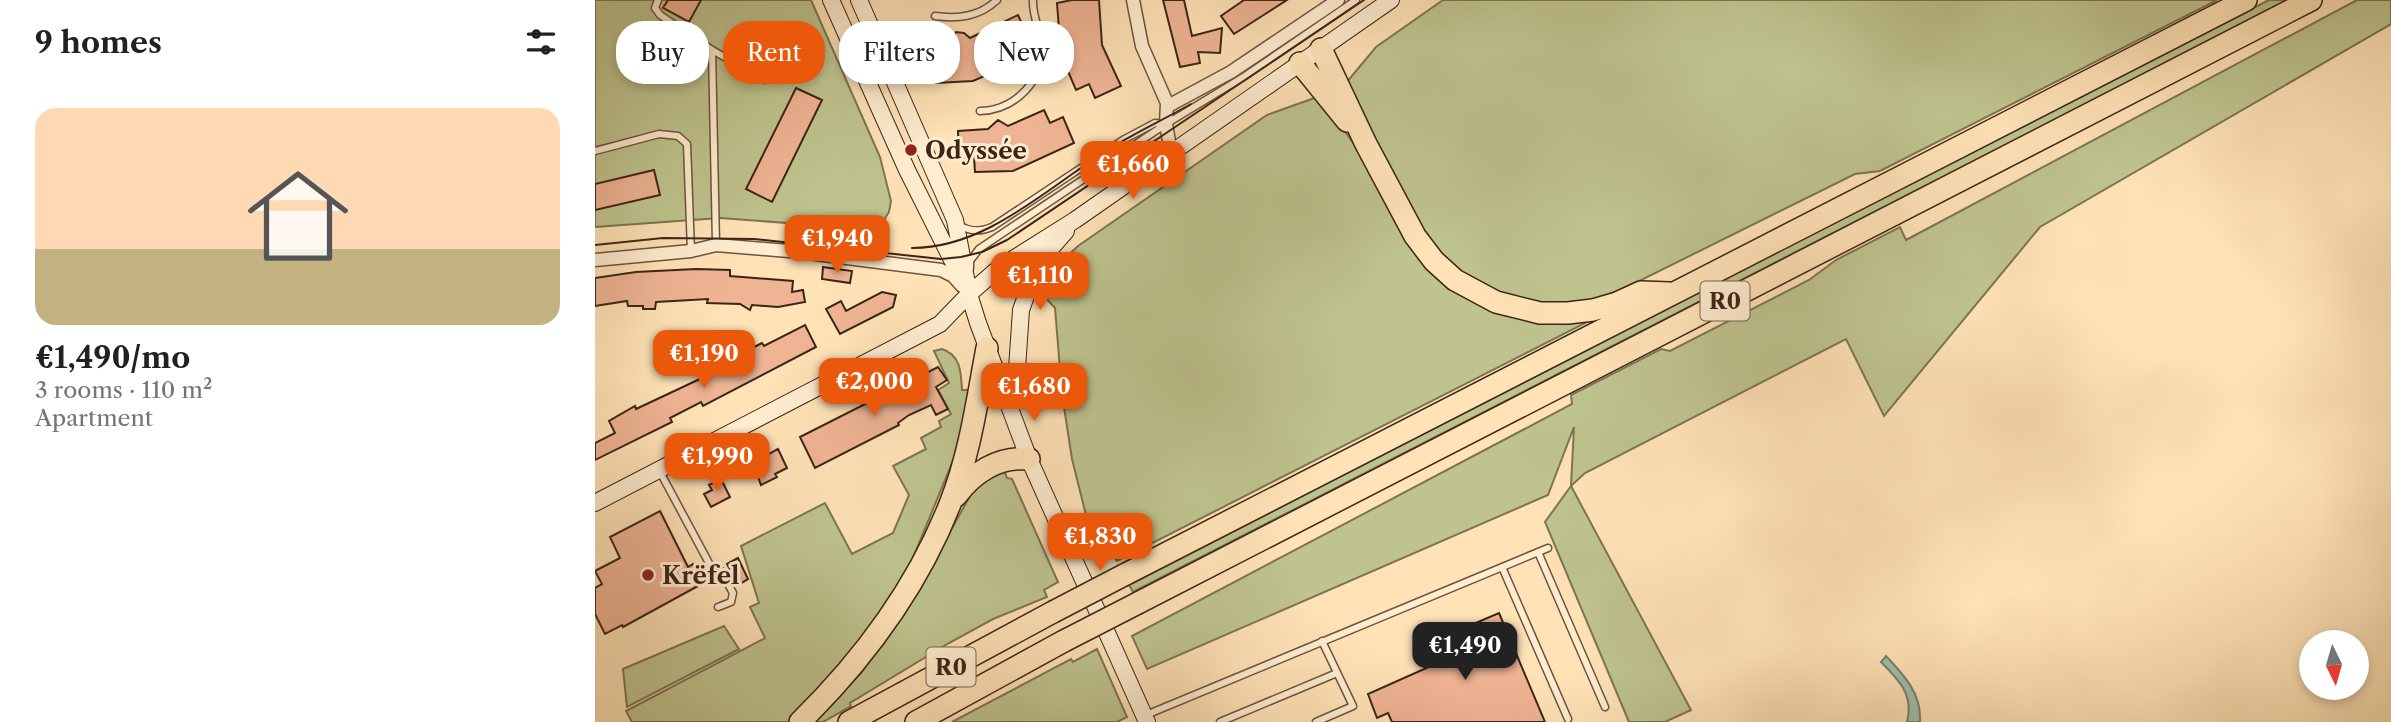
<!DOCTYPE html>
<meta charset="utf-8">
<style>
:root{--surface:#fff;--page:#f6f6f6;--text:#202124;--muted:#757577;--line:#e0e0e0;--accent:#ea580c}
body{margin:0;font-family:"Libre Caslon Text",serif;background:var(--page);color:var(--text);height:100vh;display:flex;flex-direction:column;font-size:26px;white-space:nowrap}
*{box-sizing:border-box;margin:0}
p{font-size:23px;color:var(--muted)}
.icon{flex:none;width:38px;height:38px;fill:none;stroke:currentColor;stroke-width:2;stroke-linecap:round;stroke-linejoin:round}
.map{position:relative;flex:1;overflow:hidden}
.sheet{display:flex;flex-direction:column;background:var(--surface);width:595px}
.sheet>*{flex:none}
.guide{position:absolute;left:21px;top:21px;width:665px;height:63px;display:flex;gap:14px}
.needle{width:46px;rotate:175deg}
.tools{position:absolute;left:1704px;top:630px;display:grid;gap:14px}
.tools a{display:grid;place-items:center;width:70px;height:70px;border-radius:50%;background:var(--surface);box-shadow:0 4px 10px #0003;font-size:35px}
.price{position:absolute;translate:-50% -60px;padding:0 16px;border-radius:14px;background:var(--accent);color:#fff;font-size:23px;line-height:46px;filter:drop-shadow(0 2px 4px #0008)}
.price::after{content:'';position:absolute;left:50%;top:42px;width:21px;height:16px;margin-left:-10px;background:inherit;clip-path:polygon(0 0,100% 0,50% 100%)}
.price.on{background:#222;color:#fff}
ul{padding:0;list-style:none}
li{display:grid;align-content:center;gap:14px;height:371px;padding:0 35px}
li+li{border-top:2px solid var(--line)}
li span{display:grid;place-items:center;height:217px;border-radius:21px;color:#555}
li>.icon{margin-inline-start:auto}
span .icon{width:126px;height:126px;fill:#fffc;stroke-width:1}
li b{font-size:30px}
h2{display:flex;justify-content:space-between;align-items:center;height:84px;padding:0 35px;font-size:30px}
.chip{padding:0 24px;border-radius:28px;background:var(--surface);box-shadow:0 4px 10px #0003;font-size:24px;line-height:63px}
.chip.on{background:var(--accent);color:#fff}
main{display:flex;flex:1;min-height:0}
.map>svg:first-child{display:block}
.green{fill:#bfc48f;stroke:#7e7453;stroke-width:2}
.water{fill:#a1bfaa;stroke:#79816f;stroke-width:2}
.building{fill:#efb494;stroke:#3c2517;stroke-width:2}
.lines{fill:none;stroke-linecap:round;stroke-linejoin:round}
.lane-casing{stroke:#6d543f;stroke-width:9}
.street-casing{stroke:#6d543f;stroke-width:15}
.secondary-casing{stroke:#3c2517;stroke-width:18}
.highway-casing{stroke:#3c2517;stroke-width:24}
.lane{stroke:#ffedd0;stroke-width:6}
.street{stroke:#ffedd0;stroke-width:12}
.secondary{stroke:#ffedd0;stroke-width:16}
.highway{stroke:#ffe3b7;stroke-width:21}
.tram{stroke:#3c2517;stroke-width:2}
.highway-bridge-casing{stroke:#3c2517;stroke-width:24;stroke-linecap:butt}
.highway-bridge{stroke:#ffe3b7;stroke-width:21}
.poi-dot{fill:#8f2418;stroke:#ffedd0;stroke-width:2.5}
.labels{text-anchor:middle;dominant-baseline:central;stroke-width:6;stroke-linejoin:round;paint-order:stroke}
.shield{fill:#ffedd0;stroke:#76614e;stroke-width:2}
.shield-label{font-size:23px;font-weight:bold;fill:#3c2517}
.poi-label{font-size:24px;font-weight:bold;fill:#3c2517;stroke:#ffedd0;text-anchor:start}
</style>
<main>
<section class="sheet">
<h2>9 homes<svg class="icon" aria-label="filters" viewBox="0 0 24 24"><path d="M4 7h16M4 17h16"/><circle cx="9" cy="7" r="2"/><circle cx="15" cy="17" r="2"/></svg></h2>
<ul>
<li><span style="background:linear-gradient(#ffd9b3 65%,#c2b280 0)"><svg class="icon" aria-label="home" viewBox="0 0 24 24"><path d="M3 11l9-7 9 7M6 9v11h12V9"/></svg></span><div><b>€1,490/mo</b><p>3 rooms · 110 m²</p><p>Apartment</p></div></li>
</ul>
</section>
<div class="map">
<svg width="1796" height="722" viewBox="0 0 1796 722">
<rect width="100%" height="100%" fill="#ffe3b7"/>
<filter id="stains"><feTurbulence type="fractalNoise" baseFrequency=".00286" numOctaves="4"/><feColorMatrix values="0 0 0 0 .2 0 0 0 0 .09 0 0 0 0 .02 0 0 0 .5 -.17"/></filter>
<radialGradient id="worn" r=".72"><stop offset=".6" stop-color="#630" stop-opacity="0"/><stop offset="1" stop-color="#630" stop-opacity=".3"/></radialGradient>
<path class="green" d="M 0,0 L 216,0 L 285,157 L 296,201 L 294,212 L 287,223 L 268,231 L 219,225 L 125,218 L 0,227 Z
M 848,0 L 1622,0 L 1285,171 L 1260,174 L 1026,290 L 993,301 L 946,304 L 920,299 L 882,285 L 854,264 L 830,236 L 751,83 L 781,47 Z
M 1674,0 L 1692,0 L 538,592 L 534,585 Z
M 1762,0 L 1796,0 L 1796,24 L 1445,227 L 1289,416 L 1251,339 L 990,473 L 976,486 L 1096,710 L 1070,722 L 1034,722 L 950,522 L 976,486 L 979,427 L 953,495 L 552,669 L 537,636 L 977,404 L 976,395 L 1066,349 L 1075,351 L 1214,280 L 1241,260 L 1305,227 L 1311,240 Z
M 725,96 L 863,292 L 1006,315 L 522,561 L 518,555 L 507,561 L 491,515 L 477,459 L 467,394 L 460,308 L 446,293 L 467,261 L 483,246 L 672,115 Z
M 347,349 C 366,355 366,373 367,390 L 373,390 L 372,412 L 364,446 L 313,570 L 266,645 L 194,722 L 37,722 L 31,711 L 170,638 L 155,607 L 164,603 L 146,546 L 230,503 L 257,554 L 298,533 L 314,495 L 298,466 L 331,449 L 326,438 L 346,427 L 344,421 L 356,414 L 343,390 L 354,383 L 339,351 Z
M 409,470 L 412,478 L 417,479 L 463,582 L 449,590 L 452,597 L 398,619 L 354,643 L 255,703 L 256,706 L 228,722 L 219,722 L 266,673 L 297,631 L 324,588 L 381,485 Z
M 129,626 L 144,649 L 32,707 L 28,669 Z
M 502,649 L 532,717 L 522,722 L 357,722 L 476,659 L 478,662 Z"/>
<path class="water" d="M 1291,656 C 1309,675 1327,694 1325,722 L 1312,722 C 1319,695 1304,680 1286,662 Z"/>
<path class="building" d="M 73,0 L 106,0 L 94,22 L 68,8 Z
M 477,0 L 504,0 L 507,45 L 526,86 L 500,98 L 494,84 L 481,90 L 466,55 L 462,3 Z
M 568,0 L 589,0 L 597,36 L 627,28 L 625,53 L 603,52 L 605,63 L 585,67 Z
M 649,0 L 692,0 L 639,34 L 626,16 Z
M 423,15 L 434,40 L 420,47 L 426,60 L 378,81 L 341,83 L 340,69 L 326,70 L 321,45 L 355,42 L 361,32 L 369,33 L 375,38 Z
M 201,88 L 227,100 L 177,202 L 151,189 Z
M 449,110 L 455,123 L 468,117 L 479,143 L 418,171 L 380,172 L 379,157 L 364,158 L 363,131 L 393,129 L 403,120 L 413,126 Z
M 59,170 L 65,195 L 0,210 L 0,184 Z
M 228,267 L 257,271 L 255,283 L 227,279 Z
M 101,269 L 135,270 L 135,276 L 198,281 L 197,292 L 208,290 L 210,302 L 183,307 L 157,305 L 155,310 L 145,304 L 112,303 L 113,299 L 61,302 L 60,309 L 48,309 L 48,306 L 33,306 L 32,301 L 0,306 L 0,278 L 41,272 Z
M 287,292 L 301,295 L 298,307 L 245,334 L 231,309 L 246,301 L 251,311 Z
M 210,325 L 221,347 L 108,406 L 106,402 L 75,418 L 77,422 L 0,460 L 0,443 L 20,433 L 14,421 L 40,406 L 41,409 L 107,378 L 105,374 L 123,365 L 125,370 L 153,355 L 151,351 L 167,343 L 169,346 Z
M 343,367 L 352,380 L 341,387 L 353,409 L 341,415 L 336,405 L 314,415 L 303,423 L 304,425 L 220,468 L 205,437 Z
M 183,449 L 192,468 L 180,474 L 182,477 L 166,485 L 158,463 Z
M 126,479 L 135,497 L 116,507 L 109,494 L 117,490 L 114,485 Z
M 65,511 L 93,567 L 98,564 L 105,579 L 101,582 L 103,586 L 28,627 L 27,625 L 10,634 L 0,614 L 0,588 L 7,584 L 0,571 L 25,558 L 15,537 Z
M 143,558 L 153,579 L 143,585 L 132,564 Z
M 904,613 L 950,722 L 797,722 L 793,713 L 782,718 L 773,694 L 845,662 L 836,642 Z"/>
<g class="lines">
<g class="lane-casing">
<path id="lane" d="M 63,0 L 60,8 L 65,15 L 117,50 L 121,244
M 340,16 C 363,19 384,17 402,0
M 117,50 L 170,80
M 385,111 C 420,110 450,80 447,44 C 445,29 437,16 438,0
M 0,151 L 64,134 L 83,136 L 92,144 L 96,251
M 364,225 C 375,232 385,232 397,227 L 528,140 L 560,123 L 571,124
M 375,268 L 375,261 L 384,249 L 571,124 L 650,76 L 761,0
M 64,470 L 115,565 L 126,571 L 138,593 L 136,602 L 123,607
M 943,552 L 1010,707
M 907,567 L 973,719
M 551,715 L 953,548
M 625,722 L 742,673
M 721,722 L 758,706 L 727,641"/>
</g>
<g class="street-casing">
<path id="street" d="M 538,0 L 547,46 L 572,103 L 571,124 L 576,153
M 573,106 L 636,72 L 743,0
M 0,260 L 96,251 L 121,245 L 205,252 L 346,270 L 358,276 L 367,286"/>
</g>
<g class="secondary-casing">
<path id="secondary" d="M 236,0 L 312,170 L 365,276
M 264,0 L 360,220 L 374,294 L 383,323 L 434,459 L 552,722
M 411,399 L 422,369 L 426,310 L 435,285 L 451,254 L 471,231
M 0,503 L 345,324 L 374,294 L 404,268 L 480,220 L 796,0"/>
</g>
<g class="highway-casing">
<path id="highway" d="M 726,49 L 771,144 L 820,236 L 839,261 L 860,280 L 901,302 L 945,313 L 973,313 L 998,310 L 1022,303 L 1046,292 L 1075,293
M 705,63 L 752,121
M 361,496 C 378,473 403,456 434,459
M 529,575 L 1651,0
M 543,603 L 1716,0
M 205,722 C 269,659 322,588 355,504 C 375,454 382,401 392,348
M 254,722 L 458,612
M 321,722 L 469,641"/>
</g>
<use href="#lane" class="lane"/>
<use href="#street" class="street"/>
<use href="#secondary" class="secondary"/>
<use href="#highway" class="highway"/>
<path class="tram" d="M 0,245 L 68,238 L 159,239 L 346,259 L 366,257 L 387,252 L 412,240 L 769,0
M 317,248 C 391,248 451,189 511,151 C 539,133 568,120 596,104"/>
<g class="highway-bridge-casing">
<path id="highway-bridge" d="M 458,612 L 529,575
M 469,641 L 543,603"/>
</g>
<use href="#highway-bridge" class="highway-bridge"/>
</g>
<g class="poi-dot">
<circle cx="316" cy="150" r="7"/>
<circle cx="53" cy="575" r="7"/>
</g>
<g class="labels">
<g class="shield">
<rect x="1105.5" y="281.5" width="49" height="39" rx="5"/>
<rect x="331.5" y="647.5" width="49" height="39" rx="5"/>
</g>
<g class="shield-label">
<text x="1130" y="301">R0</text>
<text x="356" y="667">R0</text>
</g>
<g class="poi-label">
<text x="330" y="150">Odyssée</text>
<text x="67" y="575">Krëfel</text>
</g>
</g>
<rect width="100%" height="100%" filter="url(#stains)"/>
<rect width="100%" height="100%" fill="url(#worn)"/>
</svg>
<div class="tools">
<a><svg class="needle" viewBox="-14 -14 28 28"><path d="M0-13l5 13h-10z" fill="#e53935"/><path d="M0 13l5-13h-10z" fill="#757577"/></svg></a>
</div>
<b class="price" style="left:538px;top:201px">€1,660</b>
<b class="price" style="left:242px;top:275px">€1,940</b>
<b class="price" style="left:445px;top:312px">€1,110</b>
<b class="price" style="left:109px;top:390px">€1,190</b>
<b class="price" style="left:279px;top:418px">€2,000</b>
<b class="price" style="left:439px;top:423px">€1,680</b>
<b class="price" style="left:122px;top:493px">€1,990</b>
<b class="price" style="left:505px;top:573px">€1,830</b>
<b class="price on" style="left:870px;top:682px">€1,490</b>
<div class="guide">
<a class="chip">Buy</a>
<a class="chip on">Rent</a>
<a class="chip">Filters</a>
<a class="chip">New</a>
</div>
</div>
</main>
